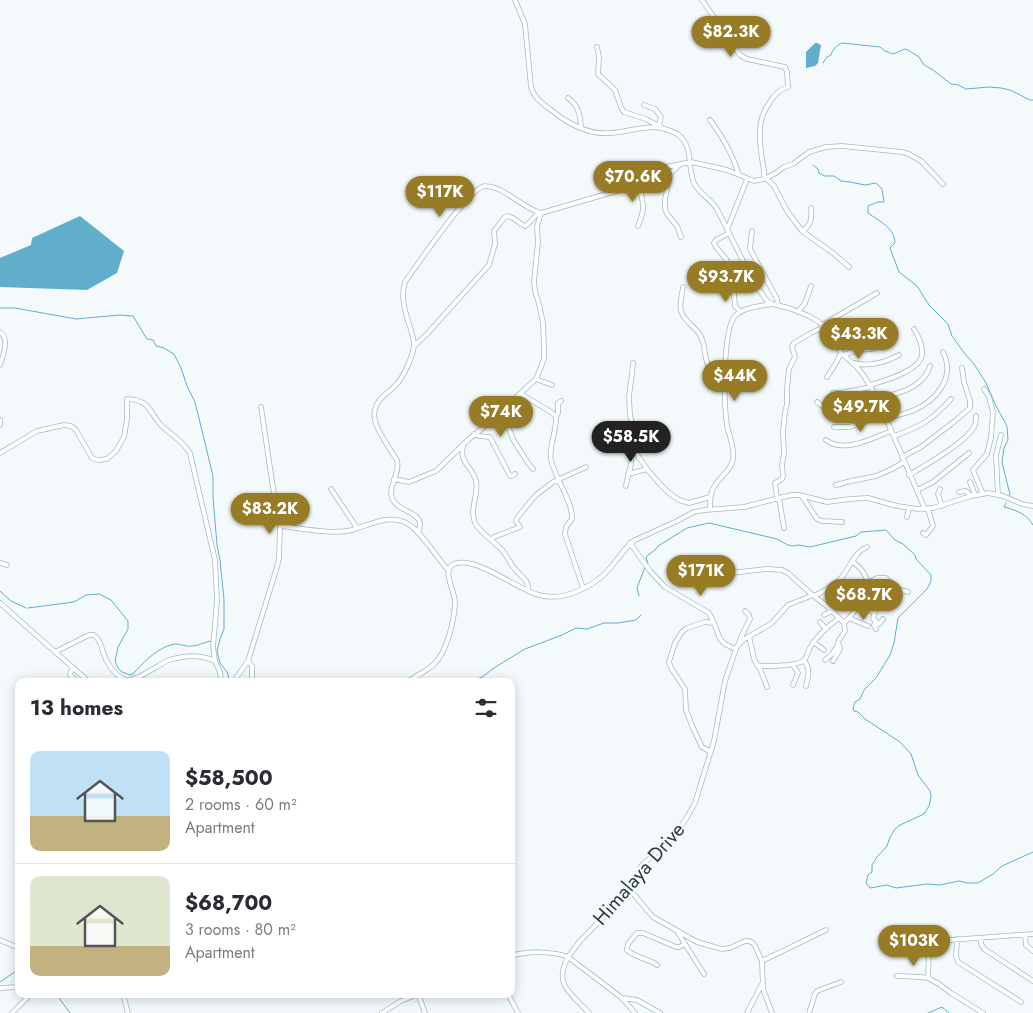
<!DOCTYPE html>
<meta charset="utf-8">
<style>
:root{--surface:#fff;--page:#f2f2f3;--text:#2b2b33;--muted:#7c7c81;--line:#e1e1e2;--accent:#987c25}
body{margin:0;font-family:Jost,sans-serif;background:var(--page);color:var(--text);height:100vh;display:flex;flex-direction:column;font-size:19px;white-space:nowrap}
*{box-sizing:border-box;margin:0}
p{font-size:16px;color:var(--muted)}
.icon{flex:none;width:28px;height:28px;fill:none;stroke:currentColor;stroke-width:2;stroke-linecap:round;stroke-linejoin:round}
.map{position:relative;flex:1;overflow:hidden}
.sheet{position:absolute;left:15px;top:678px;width:500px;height:320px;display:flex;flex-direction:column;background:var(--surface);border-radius:10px;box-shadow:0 2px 12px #0003}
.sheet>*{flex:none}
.price{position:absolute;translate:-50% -42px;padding:0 11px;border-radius:18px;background:var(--accent);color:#fff;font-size:16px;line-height:32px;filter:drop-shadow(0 1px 2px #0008)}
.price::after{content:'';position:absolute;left:50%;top:30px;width:15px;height:11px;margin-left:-8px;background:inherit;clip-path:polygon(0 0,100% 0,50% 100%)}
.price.selected{background:#222;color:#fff}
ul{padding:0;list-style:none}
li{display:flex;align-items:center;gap:15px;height:125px;padding:0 15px}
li+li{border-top:1px solid var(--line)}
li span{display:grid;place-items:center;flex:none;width:140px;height:100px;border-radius:10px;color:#555}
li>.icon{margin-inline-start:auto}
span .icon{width:60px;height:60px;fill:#fffc;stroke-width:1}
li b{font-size:21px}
h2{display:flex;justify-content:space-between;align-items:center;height:60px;padding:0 15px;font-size:21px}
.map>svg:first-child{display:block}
.water{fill:#61aecb}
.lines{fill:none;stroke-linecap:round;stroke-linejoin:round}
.stream{stroke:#61aecb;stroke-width:1}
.minor-casing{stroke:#a0bbc6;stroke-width:5.5}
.minor{stroke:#fff;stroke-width:4}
.labels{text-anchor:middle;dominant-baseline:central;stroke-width:5;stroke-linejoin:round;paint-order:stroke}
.street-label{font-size:20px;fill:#2f3a3f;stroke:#f4fafc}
</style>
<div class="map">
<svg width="1033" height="1013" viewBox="0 0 1033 1013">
<rect width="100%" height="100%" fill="#f4fafc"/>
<path class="water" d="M 815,43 L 817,43 L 821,45 L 818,63 L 815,66 L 806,68 L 806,52 Z
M 80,216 L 124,251 L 117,273 L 87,290 L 0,287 L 0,258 L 31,245 L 32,238 Z"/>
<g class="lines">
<path class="stream" d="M 823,63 L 827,57 L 831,55 C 832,50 837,45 842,43 L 880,47 L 885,51 L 893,54 L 905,49 L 908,50 L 919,57 L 924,65 L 933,70 L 951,84 L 958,85 L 966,89 L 989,87 L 1001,88 L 1010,90 L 1030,100 L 1033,100
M 813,165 L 818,169 L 819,173 L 825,176 L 834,176 L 841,181 L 850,182 L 865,185 L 876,183 L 882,189 L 884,202 L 878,202 L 868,206 L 868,213 C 879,221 895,228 895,243 L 890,248 L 899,272 L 917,286 L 929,305 L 948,324 L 952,336 L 965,354 L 974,364 L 986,383 L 996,406 L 1007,426 L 1008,440 L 1004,448 L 1002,462 L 1010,495 L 1009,497
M 0,308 L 15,308 L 76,319 L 120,315 L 133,316 L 147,339 L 153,340 L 156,346 L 164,348 L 174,354 L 181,368 L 187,386 L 195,402 L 213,476 L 213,497 L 217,545 L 220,560 L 224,600 L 224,629 L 220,639 L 217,651 L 220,663 L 227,672 L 230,681
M 1006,503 L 1004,507 C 1016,510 1027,514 1033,525
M 647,564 L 648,563 L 646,558 L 647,556 L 655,550 L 658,546 L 687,528 L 709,523 L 777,539 L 788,545 L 792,546 L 798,545 L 810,547 L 856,536 L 861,532 L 886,530 L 895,540 L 903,544 L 915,555 L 916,559 L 931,575 L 931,581 L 927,589 L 898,618 L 894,643 L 890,655 L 876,678 L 864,690 L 860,699 L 855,702 L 853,708 L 854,711 L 858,712 L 865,719 L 900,742 L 911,754 L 918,775 L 930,791 L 931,797 L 929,806 L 924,814 L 900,825 L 895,829 L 890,837 L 887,846 L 877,857 L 872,865 L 872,872 L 868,875 L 866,883 L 870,888 L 887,885 L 896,888 L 927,884 L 940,885 L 959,881 L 967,883 L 978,883 L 993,874 L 1002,866 L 1033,852
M 0,591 L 11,601 L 26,608
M 639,596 L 637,588 L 645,567
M 28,608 L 74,602 L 86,595 L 99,594 L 111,600 L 128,621 L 128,629 L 118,647 L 115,661 L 118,668 L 122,672 L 130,675 L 134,673 C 143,662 161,645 176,644 C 181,644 186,647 192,646 C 198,646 204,642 211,641
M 472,681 L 482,677 L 494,668 L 525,649 L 562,635 L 576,628 L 587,629 L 604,623 L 618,623 L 636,620 L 641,615
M 0,982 L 19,969
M 56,994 L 70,1013
M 928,1013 L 942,1007 L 949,1013"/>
<g class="minor-casing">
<path id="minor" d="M 515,0 L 525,24 L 531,87 C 534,98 542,103 551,110 C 567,123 589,135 610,133 C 634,132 653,120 677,134 C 694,145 687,167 694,183 C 699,194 711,199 717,209 L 753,281 L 767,301 L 772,304 L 789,308 L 809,316 L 819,322 L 827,331 L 841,353 L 856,366 L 864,376 L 873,391 L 888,423 L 925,509
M 702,0 L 740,55 L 747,59 L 785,67 L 787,72 L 788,87 C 779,90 775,94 770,102 C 757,119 759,138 762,159 C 763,166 765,172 764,179
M 597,47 L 599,57 L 598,74 L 615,90 L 621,107 L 624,112 L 646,119 L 662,128 L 659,124 L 661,117 L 655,109 L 644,105
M 568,98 C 579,106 580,114 581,128
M 710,120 C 723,137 733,155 739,175
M 679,165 L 670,174 L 665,200 L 665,208 L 667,214 L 677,226 L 681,237
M 766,178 L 774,186 L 787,211 L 802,231 L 833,253 L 849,267
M 638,181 C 642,202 647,205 638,226
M 727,230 L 747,179
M 752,231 L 750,249 L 777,299 L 778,305
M 802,231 C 811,226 812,218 811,208
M 714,272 L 725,271 L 729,267 L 726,259 L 716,247 L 714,243 L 716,240 L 729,233
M 733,283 L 735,306 L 741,312
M 683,287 C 682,295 679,304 681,311 C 684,322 695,326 700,335 C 704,341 704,348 705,354 C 707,367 714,376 725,383
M 798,312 L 805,303 L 811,286
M 822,325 L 877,293
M 0,332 C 10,339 3,355 0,365
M 835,344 C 843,334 853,336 864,335 C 871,334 878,332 885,331
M 414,346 L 427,334 L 489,265 L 495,244 L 494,231 L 505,217 L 508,216 L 513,218 L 521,224 L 525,226 L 527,225 L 538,213
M 843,355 L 859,350 L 873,349
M 633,363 L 632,374 L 629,396 L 630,415 L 634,432 L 635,449 L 638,456 L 647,469 L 659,483 L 669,493 L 679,500 L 689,503 L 710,497
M 854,363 C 869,367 886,362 899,355
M 827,377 L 836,363 L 841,353
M 536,379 L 552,385
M 870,385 C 883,381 920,371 922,355 C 923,346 919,337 914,329
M 833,393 L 840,393 L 871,387
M 521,394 L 551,412 L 556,417 C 557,430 548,449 551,460 C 555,478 573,502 572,519 L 566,527 L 565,534 L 583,588
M 876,398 C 896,395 924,388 930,366
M 817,402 C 820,405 823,407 827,409 C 840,412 864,403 877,400
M 497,415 L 507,424 L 514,441 L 528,463 L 533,469
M 556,417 L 558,413 L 558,403 L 561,401
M 886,418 C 895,416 904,414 912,411 C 936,401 956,378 943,352
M 0,420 L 0,425
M 834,427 L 849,427 L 884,416
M 474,434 L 479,436 L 490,437 L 510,476 L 512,476 L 515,474
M 894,436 C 920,427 932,420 951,399
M 826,440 C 844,454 873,438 891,431
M 463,447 C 459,463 473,467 476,481 C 479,495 469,508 475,523 C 481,534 494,541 502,550 C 507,556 510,563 515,569 C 522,578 529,579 528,591
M 0,453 L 37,431 L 64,425 L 71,426 L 76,430 L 92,458 L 98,460 L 107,459 L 116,451 L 124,437 L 127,419 L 127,399 C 133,399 141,401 146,405 C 152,411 155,419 161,425 C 171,435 182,440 190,453 L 215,560 L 217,601 L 213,647 L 215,661 L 220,672 L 221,681
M 902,457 L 921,447 L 955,421 L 970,408 L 970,401 L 964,382 L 962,368
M 628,474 L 647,469
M 909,475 C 926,465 965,443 974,427 C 976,424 976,420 976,416
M 394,479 L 409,482 L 436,471 L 469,439 L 484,427 L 536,379 L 541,367 L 544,358 L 544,347 L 543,323 L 539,304 L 535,291 L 534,282 L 538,242 L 537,227 L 541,213
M 970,482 L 975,495
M 836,485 L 851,481 L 876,476 L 892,469 L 904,462
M 626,486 C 627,479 629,472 631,465 C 632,458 630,454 635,449
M 331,489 L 357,528
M 940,489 L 938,494 L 942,506
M 917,490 L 933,482 L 969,453
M 959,492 L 966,491 L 971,496
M 983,494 L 973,470 L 987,454 L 991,438 L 993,412 L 989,397 L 984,389
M 998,495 L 996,455 L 1001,435
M 802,496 L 817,519 L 822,521 L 842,522
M 777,498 L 775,483 L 782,479 L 783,476 L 782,465 L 784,453 L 783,432 L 785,412 L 787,404 L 787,388 L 789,369 L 795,357 L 792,346 L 794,343 L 811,333 L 824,327
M 779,498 L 784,528
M 710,509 C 710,501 710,494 714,487 C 719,477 732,470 733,459 C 735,448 729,436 727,425 C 724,406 722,327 736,315 C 745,307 761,306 772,304
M 907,517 L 909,508
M 280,526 C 301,528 332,535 352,530 C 370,525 390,513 408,524 C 420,530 438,559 448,570
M 418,532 C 429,510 393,514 391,494 C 391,482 400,472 397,460 C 395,457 393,454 391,451 C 384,439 371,423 375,409 C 377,399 388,393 395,386 C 403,378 413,357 414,345 C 414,340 412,335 411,330 C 406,315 400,298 405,282 C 416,267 471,184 486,186 C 505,187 522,208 541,213 L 620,190 L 638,181 L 661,168 L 691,162 L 696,163 L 727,170 L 754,181 L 764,179 L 776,173 L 784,167 L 793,164 L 809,152 L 826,147 L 842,146 L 902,152 L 909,154 L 921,161 L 943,184
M 923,533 L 926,535 L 933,526 L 928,509
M 491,540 L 494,537 L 520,527 L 516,521 L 517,518 L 535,496 L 553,482 L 586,467
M 630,543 L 650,571 L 665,587 L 709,613 L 714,623 L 720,639 L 725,644 L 735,649
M 0,563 L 7,565
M 722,574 L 767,569 L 782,570 L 788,573 L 809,592 L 829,608 L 842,621 L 845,622 C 850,618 854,612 858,606 C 870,588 872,576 852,561
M 867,583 L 877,578 L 886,578 L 892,585 L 891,596
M 892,590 L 898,591 L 901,590 L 908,592
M 814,596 C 823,591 835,586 841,578 C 850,568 854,552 867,547
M 0,603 L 88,681
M 858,606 L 875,612 L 873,619 L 876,621 L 874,625 L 876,629
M 824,615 L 832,611
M 849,618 L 868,626
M 820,622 L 826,629
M 874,625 L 879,624 L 883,619
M 749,636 L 754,659 L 757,665 C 764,667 799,666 804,660 C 807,657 808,650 811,646 C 818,635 828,626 839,618
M 813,642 L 824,650
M 739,643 L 742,635 L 750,619 L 749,615 L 745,611
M 55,652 L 89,635 L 94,635 C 100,640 101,645 103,652 C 106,662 114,675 124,679 C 135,684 158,664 169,660 C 185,655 200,654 215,661
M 825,660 L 832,654 L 838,645
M 248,661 L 252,666 L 252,681
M 804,661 C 811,668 808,677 806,686
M 833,661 L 840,649 L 838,642 L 845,631 L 844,622
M 793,665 L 798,673 L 793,685
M 759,666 L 767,687
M 74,668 L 71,671 L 70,675 L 76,681
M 234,681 L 248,661 L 277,567 L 279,558 L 280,526 L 279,519 L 276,508 L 261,407
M 409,681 C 417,675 427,671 434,664 C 447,652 454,621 455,604 C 456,593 442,572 452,565 C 472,552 519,591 539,595 C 550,598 562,597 573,593 C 589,587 605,576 615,562 C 622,554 626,546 635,540 L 675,522 L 694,512 L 705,510 L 744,507 L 779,498 L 792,495 L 799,495 L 827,502 L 850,499 L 868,498 L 897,506 L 918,509 L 933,508 L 971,496 L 988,493 L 1003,496 L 1022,504 L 1033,506
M 711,752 L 702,747 L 693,728 L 686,710 L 685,689 L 671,668 L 669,662 L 675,643 L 682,632 L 687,628 L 705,622 L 714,623
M 630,890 L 653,917 L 697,942 L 722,949 L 730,948 L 745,941 L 749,941 L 753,943 L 755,946 L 762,961 L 763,989 L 772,1013
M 678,933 L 704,974
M 1025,935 L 1026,945 L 1033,951
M 981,938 L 981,944 L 984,949 L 1033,981
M 957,939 L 956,956 L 958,962 L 1021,1002
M 0,940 L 19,948
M 890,950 L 929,951
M 511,956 C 527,951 553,951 568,957 C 553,985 571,993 589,1013
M 762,961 L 826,930
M 657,965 C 648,958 635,958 627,950 L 628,944 L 637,933 L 643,933 L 676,947 L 679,947 L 685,944
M 897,976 L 920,977 L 928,978
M 0,988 L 19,987
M 123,994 L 128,1013
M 418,994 L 425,1013
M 508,994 L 518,1013
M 622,998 L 637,1000 L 660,1013
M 12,1013 L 31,994
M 382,1013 L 401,1001 L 418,994
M 635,1013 L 622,998 L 568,957 L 580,941 L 630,890 L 637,874 L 642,865 L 671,840 L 686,819 L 695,803 L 714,741 L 725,681 L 737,646 L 743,640 L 772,623 L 788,605 L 813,595
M 747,1013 L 762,984
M 809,1013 L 815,994 L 817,991 L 841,982
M 983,1013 L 951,993 L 939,984 L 928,978 L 929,951 L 931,944 L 936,941 L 1033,934"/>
</g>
<use href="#minor" class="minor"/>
</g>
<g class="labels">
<g class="street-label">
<text transform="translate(639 874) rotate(-49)">Himalaya Drive</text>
</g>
</g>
</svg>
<b class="price" style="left:731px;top:58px">$82.3K</b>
<b class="price" style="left:633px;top:203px">$70.6K</b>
<b class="price" style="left:440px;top:218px">$117K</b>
<b class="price" style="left:726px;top:303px">$93.7K</b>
<b class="price" style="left:859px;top:360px">$43.3K</b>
<b class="price" style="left:735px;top:402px">$44K</b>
<b class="price" style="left:861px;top:433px">$49.7K</b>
<b class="price" style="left:501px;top:438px">$74K</b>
<b class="price selected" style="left:631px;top:463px">$58.5K</b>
<b class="price" style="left:270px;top:535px">$83.2K</b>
<b class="price" style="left:701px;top:597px">$171K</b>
<b class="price" style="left:864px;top:621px">$68.7K</b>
<b class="price" style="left:914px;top:967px">$103K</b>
<section class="sheet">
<h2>13 homes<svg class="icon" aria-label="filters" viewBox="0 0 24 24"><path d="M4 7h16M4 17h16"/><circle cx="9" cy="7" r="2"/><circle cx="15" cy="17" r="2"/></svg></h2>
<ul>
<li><span style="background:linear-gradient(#bfe0f5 65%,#c2b280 0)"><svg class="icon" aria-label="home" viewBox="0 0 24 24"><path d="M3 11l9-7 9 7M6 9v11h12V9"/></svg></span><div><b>$58,500</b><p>2 rooms · 60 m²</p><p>Apartment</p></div></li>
<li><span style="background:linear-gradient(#dfe7d0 70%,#c2b280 0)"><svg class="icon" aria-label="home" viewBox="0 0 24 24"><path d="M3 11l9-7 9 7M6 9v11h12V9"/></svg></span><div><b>$68,700</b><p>3 rooms · 80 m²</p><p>Apartment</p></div></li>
</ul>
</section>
</div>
